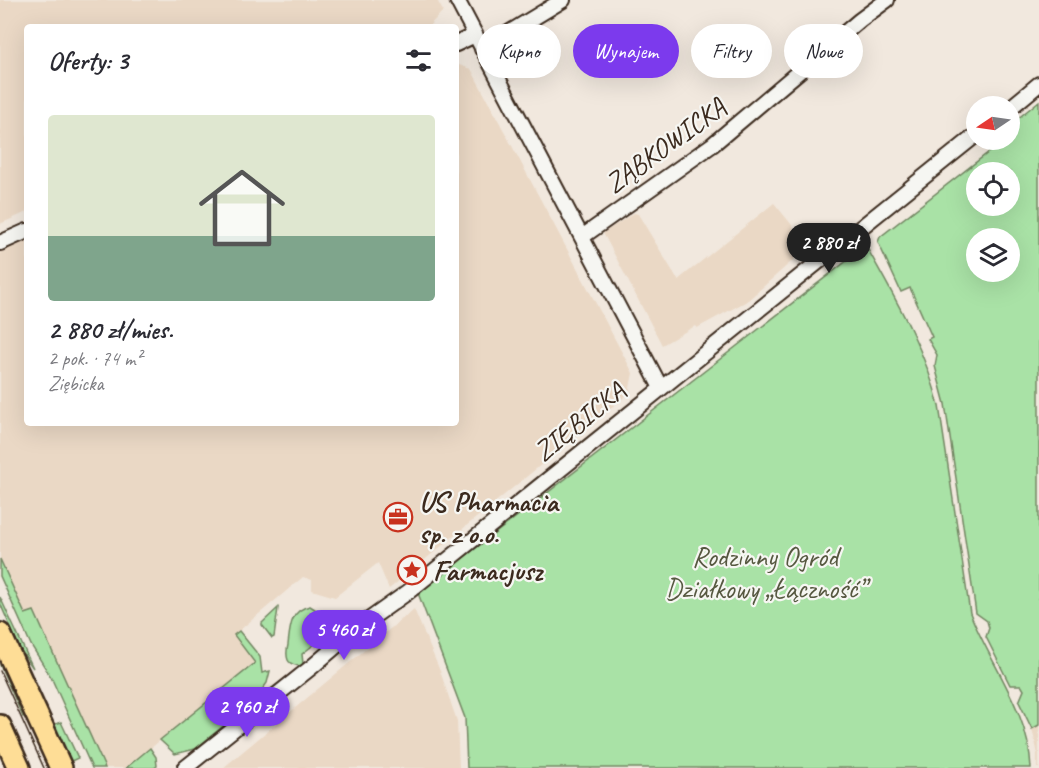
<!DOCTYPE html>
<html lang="pl">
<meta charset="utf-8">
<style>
:root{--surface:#fff;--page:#f7f7f7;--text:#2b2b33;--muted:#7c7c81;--line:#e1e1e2;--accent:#7c3aed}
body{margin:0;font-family:Caveat,sans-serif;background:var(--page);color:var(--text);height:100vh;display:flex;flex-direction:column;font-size:22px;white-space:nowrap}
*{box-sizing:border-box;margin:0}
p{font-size:20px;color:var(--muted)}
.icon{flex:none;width:33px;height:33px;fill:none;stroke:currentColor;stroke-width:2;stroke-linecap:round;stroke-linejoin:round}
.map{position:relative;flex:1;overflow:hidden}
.drawer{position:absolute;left:24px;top:24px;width:435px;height:402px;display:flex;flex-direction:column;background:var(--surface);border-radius:6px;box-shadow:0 6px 24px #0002}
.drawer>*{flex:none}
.hud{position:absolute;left:477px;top:24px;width:471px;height:54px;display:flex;gap:12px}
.needle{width:39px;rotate:257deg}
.tools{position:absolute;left:966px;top:96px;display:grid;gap:12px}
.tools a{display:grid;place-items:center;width:54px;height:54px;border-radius:50%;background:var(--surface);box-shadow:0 6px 24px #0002;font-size:30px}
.price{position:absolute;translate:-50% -51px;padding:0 14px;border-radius:21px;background:var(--accent);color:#fff;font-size:20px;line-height:39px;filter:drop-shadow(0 2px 3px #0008)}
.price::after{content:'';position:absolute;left:50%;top:36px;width:18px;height:14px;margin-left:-9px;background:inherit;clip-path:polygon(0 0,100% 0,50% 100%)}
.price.current{background:#222;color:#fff}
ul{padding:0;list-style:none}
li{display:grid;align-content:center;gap:12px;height:318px;padding:0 24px}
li+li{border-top:2px solid var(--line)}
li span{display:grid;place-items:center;height:186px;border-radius:6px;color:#555}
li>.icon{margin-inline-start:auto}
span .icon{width:108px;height:108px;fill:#fffc;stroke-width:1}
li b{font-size:26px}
h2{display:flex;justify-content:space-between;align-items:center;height:72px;padding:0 24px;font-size:26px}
.chip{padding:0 21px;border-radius:27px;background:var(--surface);box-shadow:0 6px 24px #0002;font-size:21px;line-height:54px}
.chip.current{background:var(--accent);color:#fff}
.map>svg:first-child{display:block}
.built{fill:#ead8c5}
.green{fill:#a9e2a6;stroke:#728662;stroke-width:1.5;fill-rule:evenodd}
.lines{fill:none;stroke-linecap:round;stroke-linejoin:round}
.minor-casing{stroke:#3b2a1e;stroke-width:18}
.primary-casing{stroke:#3b2a1e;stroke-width:26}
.minor{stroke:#f6f6f2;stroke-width:14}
.primary{stroke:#fedd96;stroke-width:21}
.tram{stroke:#3b2a1e;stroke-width:1.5}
.labels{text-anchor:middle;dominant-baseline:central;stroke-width:4.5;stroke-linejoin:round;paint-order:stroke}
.street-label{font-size:28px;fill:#3b2a1e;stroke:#f6f6f2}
.poi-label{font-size:28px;font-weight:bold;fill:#3b2a1e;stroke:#f6f6f2;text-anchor:start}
.park-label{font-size:28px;fill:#565840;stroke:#f6f6f2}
</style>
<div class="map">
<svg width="1039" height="768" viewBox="0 0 1039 768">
<rect width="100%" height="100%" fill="#f1e8de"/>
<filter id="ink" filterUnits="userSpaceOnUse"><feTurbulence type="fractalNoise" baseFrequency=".0167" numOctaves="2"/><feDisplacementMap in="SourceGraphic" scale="12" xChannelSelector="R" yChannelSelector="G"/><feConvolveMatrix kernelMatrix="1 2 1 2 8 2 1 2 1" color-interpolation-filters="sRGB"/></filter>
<g filter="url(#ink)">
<path class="built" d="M 0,0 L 437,0 L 443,11 L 428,27 L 27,27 L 27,212 L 0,224 Z
M 456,64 L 471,69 L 633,373 L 629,393 L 389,589 L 378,563 L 335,597 L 312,590 L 312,580 L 303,577 L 234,635 L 256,663 L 126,768 L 105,768 L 34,611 L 25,614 L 0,559 L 0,249 L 27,237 L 27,423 L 456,423 Z
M 774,203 L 809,246 L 747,301 L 697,328 L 695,326 L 662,345 L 603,233 L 634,213 L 638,214 L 678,280 Z
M 414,609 L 440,671 L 457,721 L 459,768 L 223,768 Z
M 1039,725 L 1039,768 L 1037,768 L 1037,750 L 1032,729 Z"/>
<path class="green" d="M 1039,101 L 1039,725 L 1032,729 L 1019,702 L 1024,690 L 1021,685 L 1010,685 L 986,637 L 989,628 L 987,621 L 976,613 L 945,404 L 935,366 L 937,355 L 928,339 L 932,337 L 910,288 L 901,292 L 878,242 L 880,237 L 994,148 L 990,141 L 992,140 L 1010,140 L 1010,125 ZM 976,172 L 1010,172 L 1010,206 L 976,206 ZM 976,238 L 1010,238 L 1010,272 L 976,272 Z
M 866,246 C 895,298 925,349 939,406 L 970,613 C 990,664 1029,711 1031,768 L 467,768 L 465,718 L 418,593 Z
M 0,559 L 25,614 L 34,611 L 105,768 L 92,768 L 51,677 L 31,645 L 0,576 Z
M 0,597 L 33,668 L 20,649 L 0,603 Z
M 310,606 L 329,618 L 336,627 L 302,654 L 303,664 L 300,666 C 296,665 290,665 288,660 C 286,655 287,649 288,645 C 290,628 290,610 310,606 Z
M 278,608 L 274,637 L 272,638 L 262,625 L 262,623 Z
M 239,631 L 260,657 L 262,673 L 270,671 L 267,683 L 254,701 L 195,749 L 175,754 L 160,740 L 255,663 L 234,635 Z
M 0,651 L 28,714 L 23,717 L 0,665 Z
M 61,722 L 78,758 L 67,763 L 53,725 Z
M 150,748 L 156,757 L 157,766 L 154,768 L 126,768 Z"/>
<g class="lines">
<g class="minor-casing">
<path id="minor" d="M 457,0 L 661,388
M 456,44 L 475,35
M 482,49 L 563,0
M 1010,108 L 1039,84
M 582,237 L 712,145 L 860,20 L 887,0
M 0,243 L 27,231
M 185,768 L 313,666 L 356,629 L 408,592 L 976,135"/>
</g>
<g class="primary-casing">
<path id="primary" d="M 0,634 L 61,768
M 0,726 L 19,768"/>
</g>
<use href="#minor" class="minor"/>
<use href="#primary" class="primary"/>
<path class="tram" d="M 0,671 L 44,768"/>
</g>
</g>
<defs>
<g id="office-ring" transform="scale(1.5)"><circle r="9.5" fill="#f6f6f2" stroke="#c8321e" stroke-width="1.5"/><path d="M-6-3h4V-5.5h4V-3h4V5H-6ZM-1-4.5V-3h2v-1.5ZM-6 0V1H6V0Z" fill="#c8321e"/></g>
<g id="sight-ring" transform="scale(1.5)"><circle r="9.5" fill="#f6f6f2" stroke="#c8321e" stroke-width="1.5"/><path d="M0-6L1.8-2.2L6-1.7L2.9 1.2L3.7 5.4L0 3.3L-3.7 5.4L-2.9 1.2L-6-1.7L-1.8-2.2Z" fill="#c8321e"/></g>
</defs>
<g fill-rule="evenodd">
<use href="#office-ring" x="398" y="517"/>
<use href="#sight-ring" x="412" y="570"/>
</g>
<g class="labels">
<g class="street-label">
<text transform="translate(665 145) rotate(-36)">ZĄBKOWICKA</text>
<text transform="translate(579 421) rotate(-39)">ZIĘBICKA</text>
</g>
<g class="poi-label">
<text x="419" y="501">US Pharmacia<tspan x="419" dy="32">sp. z o.o.</tspan></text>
<text x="433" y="570">Farmacjusz</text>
</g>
<g class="park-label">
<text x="765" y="556">Rodzinny Ogród<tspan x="765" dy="32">Działkowy „Łączność”</tspan></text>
</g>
</g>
</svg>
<div class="tools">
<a><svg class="needle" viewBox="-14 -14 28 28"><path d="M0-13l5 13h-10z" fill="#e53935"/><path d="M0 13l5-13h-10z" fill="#7c7c81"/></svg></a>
<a><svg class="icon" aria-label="locate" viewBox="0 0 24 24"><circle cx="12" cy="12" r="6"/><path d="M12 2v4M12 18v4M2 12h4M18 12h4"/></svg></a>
<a><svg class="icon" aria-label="layers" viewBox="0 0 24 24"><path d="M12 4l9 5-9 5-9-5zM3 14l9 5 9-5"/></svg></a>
</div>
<b class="price current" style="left:829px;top:274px">2 880 zł</b>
<b class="price" style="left:344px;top:661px">5 460 zł</b>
<b class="price" style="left:247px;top:738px">2 960 zł</b>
<div class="hud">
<a class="chip">Kupno</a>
<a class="chip current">Wynajem</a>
<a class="chip">Filtry</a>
<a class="chip">Nowe</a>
</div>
<section class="drawer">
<h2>Oferty: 3<svg class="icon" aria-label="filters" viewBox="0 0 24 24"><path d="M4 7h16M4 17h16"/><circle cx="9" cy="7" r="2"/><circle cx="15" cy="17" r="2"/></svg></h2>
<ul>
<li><span style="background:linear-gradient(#dfe7d0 65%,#7fa58c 0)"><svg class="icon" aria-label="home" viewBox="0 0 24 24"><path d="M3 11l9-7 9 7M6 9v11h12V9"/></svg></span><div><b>2 880 zł/mies.</b><p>2 pok. · 74 m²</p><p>Ziębicka</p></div></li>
</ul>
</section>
</div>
